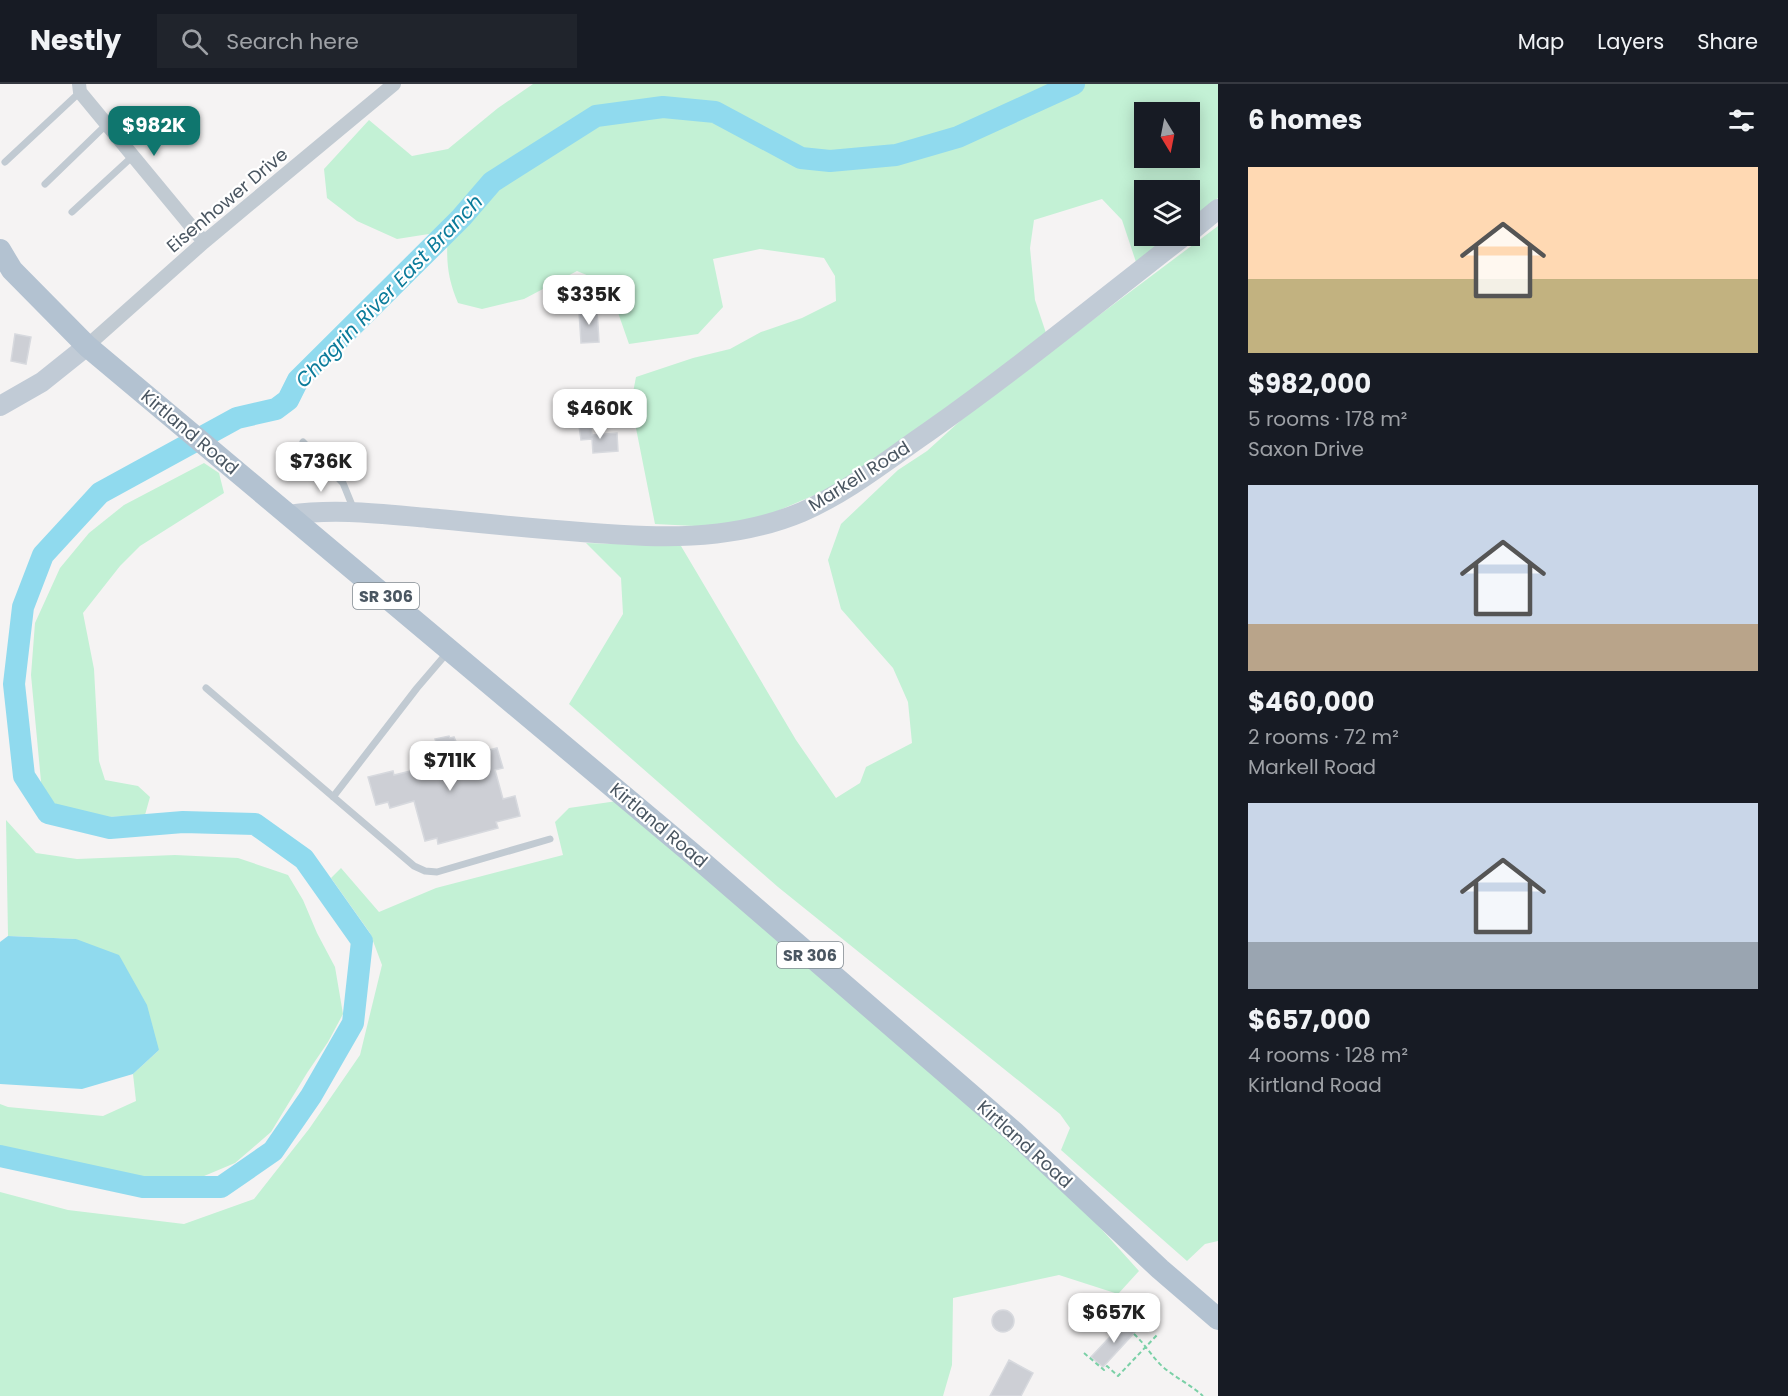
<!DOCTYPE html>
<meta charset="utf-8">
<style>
:root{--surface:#171b24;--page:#20242c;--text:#f1f3f6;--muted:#9ea1a6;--line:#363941;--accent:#0f766e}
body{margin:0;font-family:Poppins,sans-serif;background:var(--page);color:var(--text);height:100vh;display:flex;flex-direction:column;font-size:22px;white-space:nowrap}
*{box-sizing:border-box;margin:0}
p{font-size:20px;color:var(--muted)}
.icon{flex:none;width:33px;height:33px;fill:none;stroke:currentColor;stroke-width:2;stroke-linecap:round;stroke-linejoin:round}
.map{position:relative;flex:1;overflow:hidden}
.side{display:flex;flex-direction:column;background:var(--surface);width:570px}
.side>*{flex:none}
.needle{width:39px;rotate:170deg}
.fabs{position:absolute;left:1134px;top:18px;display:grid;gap:12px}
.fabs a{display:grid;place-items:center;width:66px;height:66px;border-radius:0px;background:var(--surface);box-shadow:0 3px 15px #0003;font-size:30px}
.price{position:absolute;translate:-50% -51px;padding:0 14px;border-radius:12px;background:#fff;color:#222;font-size:20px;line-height:39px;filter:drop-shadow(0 2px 3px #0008)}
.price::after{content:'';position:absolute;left:50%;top:36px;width:18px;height:14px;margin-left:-9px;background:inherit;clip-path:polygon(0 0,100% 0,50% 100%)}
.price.active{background:var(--accent);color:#fff}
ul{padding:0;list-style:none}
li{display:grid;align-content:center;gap:12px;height:318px;padding:0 30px}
li span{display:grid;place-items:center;height:186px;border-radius:0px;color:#555}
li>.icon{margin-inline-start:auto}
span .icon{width:108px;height:108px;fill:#fffc;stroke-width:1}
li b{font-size:26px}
h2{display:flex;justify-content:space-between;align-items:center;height:72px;padding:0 30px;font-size:26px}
header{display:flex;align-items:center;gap:36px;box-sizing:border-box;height:84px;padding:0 30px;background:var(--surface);border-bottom:2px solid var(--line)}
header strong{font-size:28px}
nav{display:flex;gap:33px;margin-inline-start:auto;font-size:21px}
.search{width:420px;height:54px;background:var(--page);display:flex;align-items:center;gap:15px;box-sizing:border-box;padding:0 21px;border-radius:0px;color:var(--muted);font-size:22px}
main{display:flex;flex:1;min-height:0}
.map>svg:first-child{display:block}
.green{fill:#c3f1d5;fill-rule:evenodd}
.water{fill:#90daee}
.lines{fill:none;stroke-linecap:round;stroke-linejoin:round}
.river{stroke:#90daee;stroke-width:22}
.building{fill:#cdcfd5;stroke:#d7d9de;stroke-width:1.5}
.path{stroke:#7ad0a6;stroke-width:2;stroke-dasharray:4.5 3;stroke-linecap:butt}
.lane{stroke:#c1cad2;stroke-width:7}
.street{stroke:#c1cad2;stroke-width:14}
.secondary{stroke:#c1cbd6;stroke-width:20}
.primary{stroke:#b3c2d1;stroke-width:22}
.labels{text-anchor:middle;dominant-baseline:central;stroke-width:4.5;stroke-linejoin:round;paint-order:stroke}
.shield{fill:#fff;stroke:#808990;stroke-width:1.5}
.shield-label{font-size:16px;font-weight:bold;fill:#4a5661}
.street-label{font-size:18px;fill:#4a5661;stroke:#fff}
.water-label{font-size:20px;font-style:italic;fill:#0c7c9b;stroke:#fff}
</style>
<header>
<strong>Nestly</strong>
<div class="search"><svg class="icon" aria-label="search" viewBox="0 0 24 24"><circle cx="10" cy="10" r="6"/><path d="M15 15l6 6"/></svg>Search here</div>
<nav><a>Map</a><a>Layers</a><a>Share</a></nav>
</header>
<main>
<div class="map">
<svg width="1218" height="1312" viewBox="0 0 1218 1312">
<rect width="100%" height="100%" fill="#f5f3f3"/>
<path class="green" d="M 533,0 L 1218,0 L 1218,114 L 1190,136 L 1190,106 L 1144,106 L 1144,152 L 1170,152 L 1136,178 L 1122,136 L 1102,115 L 1034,136 L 1030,164 L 1035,216 L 1046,249 L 997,287 L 840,400 L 759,435 L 714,443 L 655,440 L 631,319 L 636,293 L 693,274 L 730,265 L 761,248 L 802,234 L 836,217 L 835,192 L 824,174 L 760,165 L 713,175 L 723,223 L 698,250 L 629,260 L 608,200 L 577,187 L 524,215 L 482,225 L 458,219 C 447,193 446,176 448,147 L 397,155 L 357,137 L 327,114 L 324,85 L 369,36 L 412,72 L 448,65 L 498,24 ZM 1144,28 L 1190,28 L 1190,74 L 1144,74 Z
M 1218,142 L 1218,1157 L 1205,1160 L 1187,1177 L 1061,1066 L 1070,1044 L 1060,1030 L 778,803 L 569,620 L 623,530 L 621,494 L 586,459 L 681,462 L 796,656 L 836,714 L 860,699 L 866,683 L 912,659 L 908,618 L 893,584 L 841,525 L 828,476 L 841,440 L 898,386 L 927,367 L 970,328 Z
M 204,379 L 219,389 L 224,409 L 140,462 L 120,482 L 83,529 L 94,585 L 99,677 L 105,696 L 138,702 L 150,713 L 145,731 L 90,734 L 58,727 L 42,708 L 31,591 L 35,539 L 60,484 L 89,449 L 124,421 Z
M 617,717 L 1044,1086 L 1086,1128 L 1139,1187 L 1118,1210 L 1059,1191 L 953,1214 L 952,1281 L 943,1312 L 0,1312 L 0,1108 L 68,1126 L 184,1140 L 254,1115 L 309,1045 L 360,971 L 382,881 L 370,849 L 331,794 L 341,784 L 379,828 L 436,804 L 563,771 L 555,738 L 569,724 Z
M 6,736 L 36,769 L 77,775 L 175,771 L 238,774 L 288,791 L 303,816 L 317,849 L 335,883 L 343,930 L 328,958 L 307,989 L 271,1048 L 235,1079 L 197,1095 L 160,1097 L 0,1066 L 0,1020 L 8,1023 L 103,1032 L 136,1017 L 133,990 L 159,966 L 76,855 L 8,852 Z"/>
<path class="water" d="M 8,852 L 76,855 L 119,871 L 147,921 L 159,966 L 133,990 L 82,1005 L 0,1000 L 0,858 Z"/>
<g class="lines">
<path class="river" d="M 0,1072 L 143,1103 L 221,1103 L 273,1067 L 311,1012 L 353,939 L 362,857 L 304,775 L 255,740 L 183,738 L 110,744 L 48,729 L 24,692 L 14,600 L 23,523 L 43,471 L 100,409 L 237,334 L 276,325 L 288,316 L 298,296 L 461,134 L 492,98 L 596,32 L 663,23 L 715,28 L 801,74 L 830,77 L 896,71 L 958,53 L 1074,0"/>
</g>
<path class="building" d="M 597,225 L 599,258 L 581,259 L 579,227 Z
M 15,250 L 31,253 L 26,280 L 11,277 Z
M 591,341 L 592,351 L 617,349 L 618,367 L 593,369 L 592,355 L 581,356 L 579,342 Z
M 449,652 L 450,654 L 454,653 L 461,669 L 473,666 L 474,670 L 497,664 L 503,684 L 495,686 L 503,715 L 515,712 L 520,732 L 496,738 L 498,744 L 438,760 L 437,754 L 425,757 L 414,717 L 390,724 L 388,718 L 376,721 L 368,693 L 393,687 L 394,691 L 423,684 L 422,680 L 434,677 L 431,659 L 436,658 L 435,655 Z
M992 1237a11 11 0 1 1 22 0a11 11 0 1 1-22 0Z
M 1125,1237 L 1136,1247 L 1103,1283 L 1091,1273 Z
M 1009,1276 L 1033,1289 L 1021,1312 L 990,1312 Z"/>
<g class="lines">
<path class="path" d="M 1134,1250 C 1145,1260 1152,1273 1163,1283 C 1176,1294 1191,1301 1203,1312
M 1084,1269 L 1104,1286 L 1107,1282 L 1118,1292 L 1158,1250"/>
<path class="lane" d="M 5,78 L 80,8
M 45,100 L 107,40
M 72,128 L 133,72
M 303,358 L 343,399 L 354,426
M 206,604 L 414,782 L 425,787 L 437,788 L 550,755
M 333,713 L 417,604 L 447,569"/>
<path class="street" d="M 79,0 L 80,8 L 204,158
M 87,262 L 204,158 L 394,0"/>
<path class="secondary" d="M 1190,148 L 1218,125
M 0,322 L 42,298 L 87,262
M 289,431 C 335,424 382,430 428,434 C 501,441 573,449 646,452 C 700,454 752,449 802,428 C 848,408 887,376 928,348 C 1016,286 1099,218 1184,152"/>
<path class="primary" d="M 0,166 L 12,186 L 87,262 L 701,777 L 1014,1048 L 1160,1185 L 1218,1235"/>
</g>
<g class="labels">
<g class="shield">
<rect x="353" y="499" width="66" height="26" rx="4.5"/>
<rect x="777" y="858" width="66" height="26" rx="4.5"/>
</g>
<g class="shield-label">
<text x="386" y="512">SR 306</text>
<text x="810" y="871">SR 306</text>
</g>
<g class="street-label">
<text transform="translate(227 116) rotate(-40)">Eisenhower Drive</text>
<text transform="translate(190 348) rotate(40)">Kirtland Road</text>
<text transform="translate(859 392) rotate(-32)">Markell Road</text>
<text transform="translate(659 741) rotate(40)">Kirtland Road</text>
<text transform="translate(1025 1060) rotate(42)">Kirtland Road</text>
</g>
<g class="water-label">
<text transform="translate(389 207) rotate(-46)">Chagrin River East Branch</text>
</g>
</g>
</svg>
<div class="fabs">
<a><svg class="needle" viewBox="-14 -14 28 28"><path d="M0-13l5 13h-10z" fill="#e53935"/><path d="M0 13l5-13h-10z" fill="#9ea1a6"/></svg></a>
<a><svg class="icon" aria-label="layers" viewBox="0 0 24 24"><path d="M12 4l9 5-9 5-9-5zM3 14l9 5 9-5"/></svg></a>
</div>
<b class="price active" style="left:154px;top:73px">$982K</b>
<b class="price" style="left:589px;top:242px">$335K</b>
<b class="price" style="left:600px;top:356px">$460K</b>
<b class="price" style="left:321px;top:409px">$736K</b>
<b class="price" style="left:450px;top:708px">$711K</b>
<b class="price" style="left:1114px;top:1260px">$657K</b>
</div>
<section class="side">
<h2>6 homes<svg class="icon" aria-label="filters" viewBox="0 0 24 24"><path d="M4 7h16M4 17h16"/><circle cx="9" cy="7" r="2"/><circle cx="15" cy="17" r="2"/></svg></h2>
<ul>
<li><span style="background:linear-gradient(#ffd9b3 60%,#c2b280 0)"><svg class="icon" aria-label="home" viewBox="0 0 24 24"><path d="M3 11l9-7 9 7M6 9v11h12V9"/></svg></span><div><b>$982,000</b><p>5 rooms · 178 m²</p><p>Saxon Drive</p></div></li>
<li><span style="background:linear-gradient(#c9d6e8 75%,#b9a48a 0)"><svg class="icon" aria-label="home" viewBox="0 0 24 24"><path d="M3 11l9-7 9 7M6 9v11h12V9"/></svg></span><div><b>$460,000</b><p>2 rooms · 72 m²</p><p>Markell Road</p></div></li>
<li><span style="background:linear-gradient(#c9d6e8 75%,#9aa5b1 0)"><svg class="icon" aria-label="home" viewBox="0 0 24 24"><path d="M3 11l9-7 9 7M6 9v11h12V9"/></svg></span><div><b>$657,000</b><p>4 rooms · 128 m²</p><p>Kirtland Road</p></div></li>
</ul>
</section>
</main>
